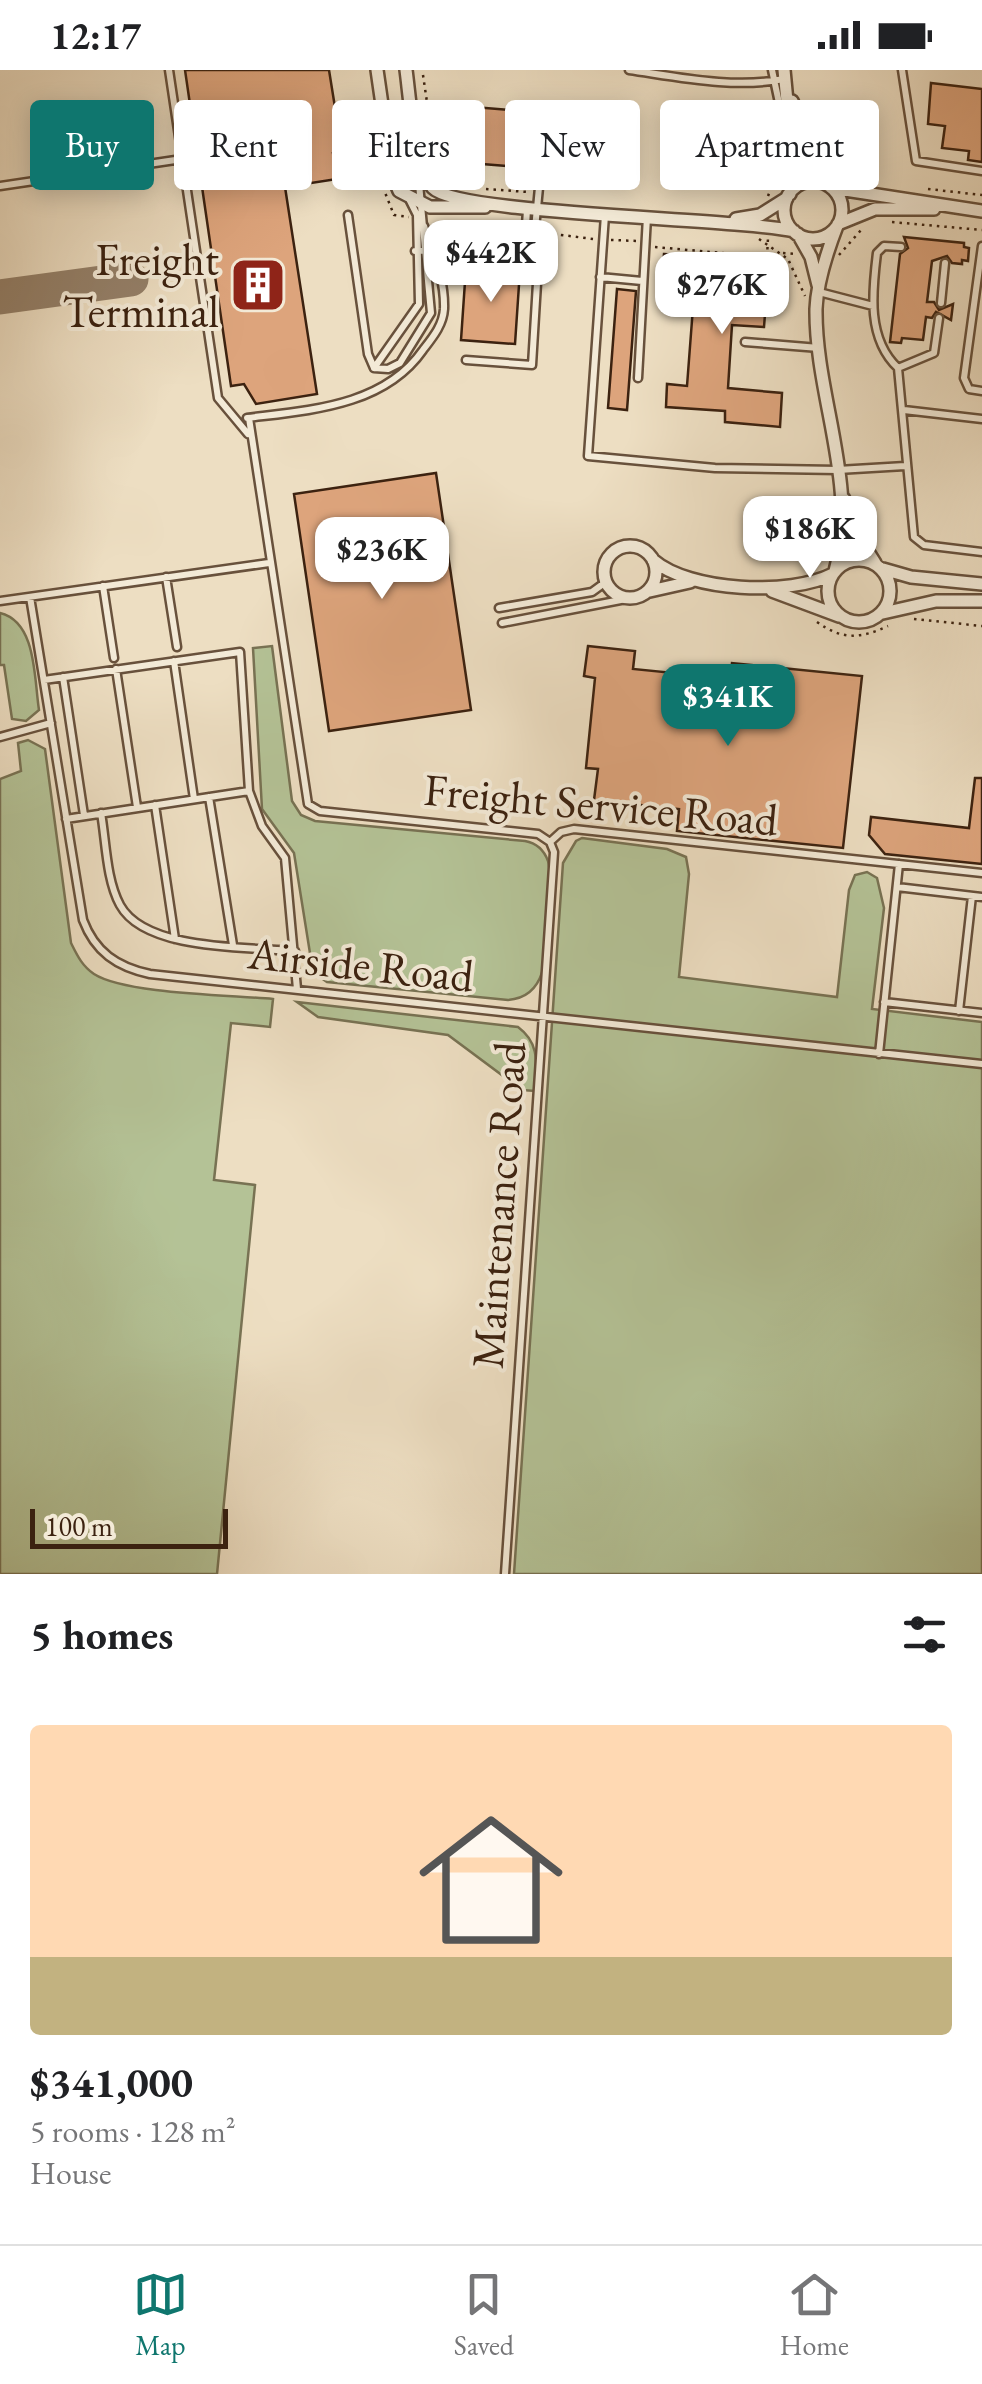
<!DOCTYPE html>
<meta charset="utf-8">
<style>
:root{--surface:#fff;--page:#f2f2f2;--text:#202124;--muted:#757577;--line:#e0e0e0;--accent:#0f766e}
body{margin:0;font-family:"EB Garamond",serif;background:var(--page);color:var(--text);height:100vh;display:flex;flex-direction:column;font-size:38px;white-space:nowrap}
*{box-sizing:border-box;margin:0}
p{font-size:32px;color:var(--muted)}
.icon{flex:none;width:55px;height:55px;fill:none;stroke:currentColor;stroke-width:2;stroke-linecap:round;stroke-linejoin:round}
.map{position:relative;height:1504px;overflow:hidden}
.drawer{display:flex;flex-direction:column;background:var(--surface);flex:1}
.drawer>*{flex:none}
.banner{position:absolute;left:30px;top:30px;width:922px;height:90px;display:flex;gap:20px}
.scale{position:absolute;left:30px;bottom:25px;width:198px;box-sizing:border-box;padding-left:10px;border:5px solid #3c2210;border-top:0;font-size:28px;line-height:35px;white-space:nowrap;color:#3c2210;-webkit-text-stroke:8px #f3ead7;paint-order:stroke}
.price{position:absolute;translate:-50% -85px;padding:0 22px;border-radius:20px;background:#fff;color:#222;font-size:32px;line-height:65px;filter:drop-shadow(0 2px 5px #0008)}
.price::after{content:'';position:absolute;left:50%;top:60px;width:30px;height:22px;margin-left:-15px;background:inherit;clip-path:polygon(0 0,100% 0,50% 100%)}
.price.on{background:var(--accent);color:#fff}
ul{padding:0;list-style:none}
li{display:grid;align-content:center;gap:20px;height:530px;padding:0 30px}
li span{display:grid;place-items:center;height:310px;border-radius:10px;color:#555}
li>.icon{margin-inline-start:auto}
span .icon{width:180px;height:180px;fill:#fffc;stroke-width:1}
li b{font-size:42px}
h2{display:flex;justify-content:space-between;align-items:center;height:120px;padding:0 30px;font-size:42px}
.tag{padding:0 35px;border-radius:10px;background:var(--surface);box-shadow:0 5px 25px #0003;font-size:35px;line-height:90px}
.tag.on{background:var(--accent);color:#fff}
.status{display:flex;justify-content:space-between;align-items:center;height:70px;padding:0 50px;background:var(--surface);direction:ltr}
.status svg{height:28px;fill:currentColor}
.menu{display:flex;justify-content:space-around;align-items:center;height:140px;border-top:2px solid var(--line);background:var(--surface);font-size:28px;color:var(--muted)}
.menu a{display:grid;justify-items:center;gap:5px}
.menu .on{color:var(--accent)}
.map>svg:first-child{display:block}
.green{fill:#b4c296;stroke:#787253;stroke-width:2.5}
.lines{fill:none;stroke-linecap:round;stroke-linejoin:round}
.taxiway{stroke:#948069;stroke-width:35}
.building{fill:#dda47c;stroke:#3c2210;stroke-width:2.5}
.service-casing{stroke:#68513c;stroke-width:11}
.minor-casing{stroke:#68513c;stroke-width:16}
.path{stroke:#3c2210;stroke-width:2.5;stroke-dasharray:2.5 5;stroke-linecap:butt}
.service{stroke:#f3ead7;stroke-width:6}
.minor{stroke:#f3ead7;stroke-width:11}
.labels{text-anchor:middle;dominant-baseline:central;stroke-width:8;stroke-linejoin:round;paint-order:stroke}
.poi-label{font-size:45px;fill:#3c2210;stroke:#f3ead7;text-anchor:end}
.street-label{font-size:45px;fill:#3c2210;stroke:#f3ead7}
</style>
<div class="status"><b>12:17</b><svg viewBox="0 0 49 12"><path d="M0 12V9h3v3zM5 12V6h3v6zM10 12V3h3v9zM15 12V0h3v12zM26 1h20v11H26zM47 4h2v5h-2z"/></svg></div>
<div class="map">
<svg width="982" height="1504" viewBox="0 0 982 1504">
<rect width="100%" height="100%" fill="#eddec2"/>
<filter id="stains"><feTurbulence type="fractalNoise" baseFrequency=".002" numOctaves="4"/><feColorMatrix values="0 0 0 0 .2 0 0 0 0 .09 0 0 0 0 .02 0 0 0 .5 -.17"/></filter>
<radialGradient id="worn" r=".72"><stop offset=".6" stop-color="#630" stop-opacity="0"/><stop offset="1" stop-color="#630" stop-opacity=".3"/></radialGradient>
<path class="green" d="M 0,543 C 37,552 34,609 39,640 L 26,651 L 12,649 L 4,595 L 0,595 Z
M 272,576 L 292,731 L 301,745 L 315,751 L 525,771 C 536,773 544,780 548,791 C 552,805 548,824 547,839 C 546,871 553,927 508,930 L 327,912 L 313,902 L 294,783 L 262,739 L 253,578 Z
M 28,670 L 45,679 L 71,873 C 77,885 82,896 94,904 C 125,924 231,925 273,929 L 270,957 L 231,953 L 214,1110 L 255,1115 L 217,1504 L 0,1504 L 0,709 L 21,701 L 18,673 Z
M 582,768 L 667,779 L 686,787 L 689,804 L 679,907 L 837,927 L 849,820 L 855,805 L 867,802 L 877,808 L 884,838 L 872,939 L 982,952 L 982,1504 L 514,1504 L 563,793 L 576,771 Z
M 297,932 L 518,957 C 541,974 536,995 535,1021 L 522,1020 L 448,965 L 318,947 Z"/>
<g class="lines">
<path class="taxiway" d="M 0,227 L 131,209"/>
</g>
<path class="building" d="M 185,0 L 329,0 L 342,81 L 333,83 L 337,109 L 285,117 L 317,324 L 256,334 L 244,314 L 231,316 Z
M 931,13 L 982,19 L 982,92 L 968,90 L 969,81 L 942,78 L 945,56 L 928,54 Z
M 449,35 L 533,42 L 536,70 L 530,98 L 445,91 Z
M 904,167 L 964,173 L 964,177 L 969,178 L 968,191 L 962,190 L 962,194 L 952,193 L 947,186 L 932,191 L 927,232 L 934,232 L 939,240 L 953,234 L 951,250 L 936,242 L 932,248 L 926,247 L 923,270 L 902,268 L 901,273 L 890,272 L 900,184 L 908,178 Z
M 664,184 L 769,193 L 764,257 L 732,255 L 728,318 L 782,323 L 780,357 L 725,352 L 725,341 L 666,337 L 667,314 L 687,316 L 695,211 L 662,208 Z
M 466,197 L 520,200 L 515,274 L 461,270 Z
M 617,219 L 636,221 L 627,340 L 608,338 Z
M 436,403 L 471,640 L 329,661 L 294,424 Z
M 588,576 L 635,581 L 633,599 L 684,604 L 681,630 L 727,635 L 732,593 L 862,606 L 843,778 L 677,761 L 679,739 L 594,730 L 598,699 L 586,698 L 595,608 L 584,606 Z
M 975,708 L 982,708 L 982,794 L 885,784 L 869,765 L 871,747 L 969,758 Z"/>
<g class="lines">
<g class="service-casing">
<path id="service" d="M 169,0 L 218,328 L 248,364
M 629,0 C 678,7 735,19 784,9
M 772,0 L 786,66
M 902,0 L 916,91 L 982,101
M 0,116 L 182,89
M 527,140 L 524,185 L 538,195
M 348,145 L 368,284 L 374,298
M 605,145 L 588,386 L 715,398 L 838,400 L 905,396
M 982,176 L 964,308 L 969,319 L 982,321
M 901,177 L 884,176 L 877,183 C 872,223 867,269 898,298 L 914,467 L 924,475 L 982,482
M 415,181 L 453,178 L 524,183
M 600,207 L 642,211
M 819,222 L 873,236
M 941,233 L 945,193
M 745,272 L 819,278
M 466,290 L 532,295 L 538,197 L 542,190 L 533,179 L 541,97
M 374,298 L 388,299 L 400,293 L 431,243 L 417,92
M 374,298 L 419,234 L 417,145 L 410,131
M 898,298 L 934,283 L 939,248
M 638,308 L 647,147
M 904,340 L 982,349
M 247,348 C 311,340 384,336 423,280 C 433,267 443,255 444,239 C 445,208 433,184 424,156
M 249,348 L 308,734 L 320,741 L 538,764 L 550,772
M 166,507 L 177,577
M 103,516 L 114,588
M 30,527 L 83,850 C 95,882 117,897 150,904 L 982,994
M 0,531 L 269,493
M 499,538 L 592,522 L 603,514 L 605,505
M 502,553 L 631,528
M 174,591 L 194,729
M 116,599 L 137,737
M 63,607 L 84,745
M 44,610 L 240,582 L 249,721 L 66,749
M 0,667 L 51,653
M 249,721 L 262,756 L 285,788 L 297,919
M 209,727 L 233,875
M 155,735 L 175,869
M 101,743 C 106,771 106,809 120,835 C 145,881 248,877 295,881
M 550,772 L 561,762 L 574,759 L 982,803
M 897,817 L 982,827
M 884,932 L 982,943
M 959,941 L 972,826
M 879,984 L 899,794
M 505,1504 L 554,782 L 550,772"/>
</g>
<g class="minor-casing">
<path id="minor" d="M 377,0 L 392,104 L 399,121 L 430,137 L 485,137
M 406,0 C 410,29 414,97 433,118 C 458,145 736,148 794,161
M 784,0 L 791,73 L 790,124
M 792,31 L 829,116
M784 140a29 29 0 1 1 58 0a29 29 0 1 1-58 0Z
M 832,118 L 982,141
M 736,149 L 760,145 L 787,128
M 838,154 L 875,139 L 934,139
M 798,164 L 811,187 L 818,215
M 844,429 L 855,461 L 875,493
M604 502a26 26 0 1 1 52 0a26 26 0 1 1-52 0Z
M 653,490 C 690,522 790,526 833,504
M828 521a31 31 0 1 1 62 0a31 31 0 1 1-62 0Z
M 883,499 L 911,507 L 982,514
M 835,501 C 859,415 815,326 816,239 C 817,212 827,182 837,156
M 650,521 L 690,512
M 772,521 L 839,546
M 883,543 L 936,531 L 982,531"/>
</g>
<path class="path" d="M 423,5 L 437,100 L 451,111
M 834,96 L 847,108
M 380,110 L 394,145 L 409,147
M 486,119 L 528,122
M 928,119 L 982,125
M 768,126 L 774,111 L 772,50
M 892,152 L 982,160
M 436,154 L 450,160 L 461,154 L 513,161
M 546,163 L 593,169
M 759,169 L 788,189 L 805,226
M 611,170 L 638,171
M 655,177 L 767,187 L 768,168
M 783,183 L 796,184
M 839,185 L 862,159
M 914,549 L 982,556
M 817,552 C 842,570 860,569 888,556"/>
<use href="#service" class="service"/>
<use href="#minor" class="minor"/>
</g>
<defs>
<g id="building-square" transform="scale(2.875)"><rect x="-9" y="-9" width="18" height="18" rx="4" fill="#8f2418" stroke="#f3ead7"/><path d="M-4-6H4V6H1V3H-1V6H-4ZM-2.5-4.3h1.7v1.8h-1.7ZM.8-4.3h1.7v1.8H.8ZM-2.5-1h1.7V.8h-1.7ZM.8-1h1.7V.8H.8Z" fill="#fff"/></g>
</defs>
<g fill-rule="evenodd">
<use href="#building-square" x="258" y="215"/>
</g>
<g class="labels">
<g class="poi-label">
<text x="219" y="189">Freight<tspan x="219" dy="52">Terminal</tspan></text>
</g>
<g class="street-label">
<text transform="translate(601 734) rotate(5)">Freight Service Road</text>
<text transform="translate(361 894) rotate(6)">Airside Road</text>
<text transform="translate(498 1135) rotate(-86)">Maintenance Road</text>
</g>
</g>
<rect width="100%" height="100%" filter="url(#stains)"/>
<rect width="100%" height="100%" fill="url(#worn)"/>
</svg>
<div class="scale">100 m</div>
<b class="price" style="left:491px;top:235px">$442K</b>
<b class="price" style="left:722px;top:267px">$276K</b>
<b class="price" style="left:810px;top:511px">$186K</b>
<b class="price" style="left:382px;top:532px">$236K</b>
<b class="price on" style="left:728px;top:679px">$341K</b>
<div class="banner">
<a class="tag on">Buy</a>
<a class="tag">Rent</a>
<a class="tag">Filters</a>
<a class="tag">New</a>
<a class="tag">Apartment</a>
</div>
</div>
<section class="drawer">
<h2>5 homes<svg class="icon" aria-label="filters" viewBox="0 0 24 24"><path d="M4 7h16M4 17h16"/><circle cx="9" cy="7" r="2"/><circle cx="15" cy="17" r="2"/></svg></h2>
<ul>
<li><span style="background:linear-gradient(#ffd9b3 75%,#c2b280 0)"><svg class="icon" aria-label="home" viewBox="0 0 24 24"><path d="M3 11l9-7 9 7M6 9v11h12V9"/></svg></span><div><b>$341,000</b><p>5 rooms · 128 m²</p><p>House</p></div></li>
</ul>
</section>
<nav class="menu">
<a class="on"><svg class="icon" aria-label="map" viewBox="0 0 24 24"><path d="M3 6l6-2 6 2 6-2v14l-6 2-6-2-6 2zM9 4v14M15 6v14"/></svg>Map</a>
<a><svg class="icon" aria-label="saved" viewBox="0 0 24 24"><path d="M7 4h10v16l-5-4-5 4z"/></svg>Saved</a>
<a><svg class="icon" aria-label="home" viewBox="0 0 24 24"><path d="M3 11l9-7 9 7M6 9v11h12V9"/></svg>Home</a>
</nav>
